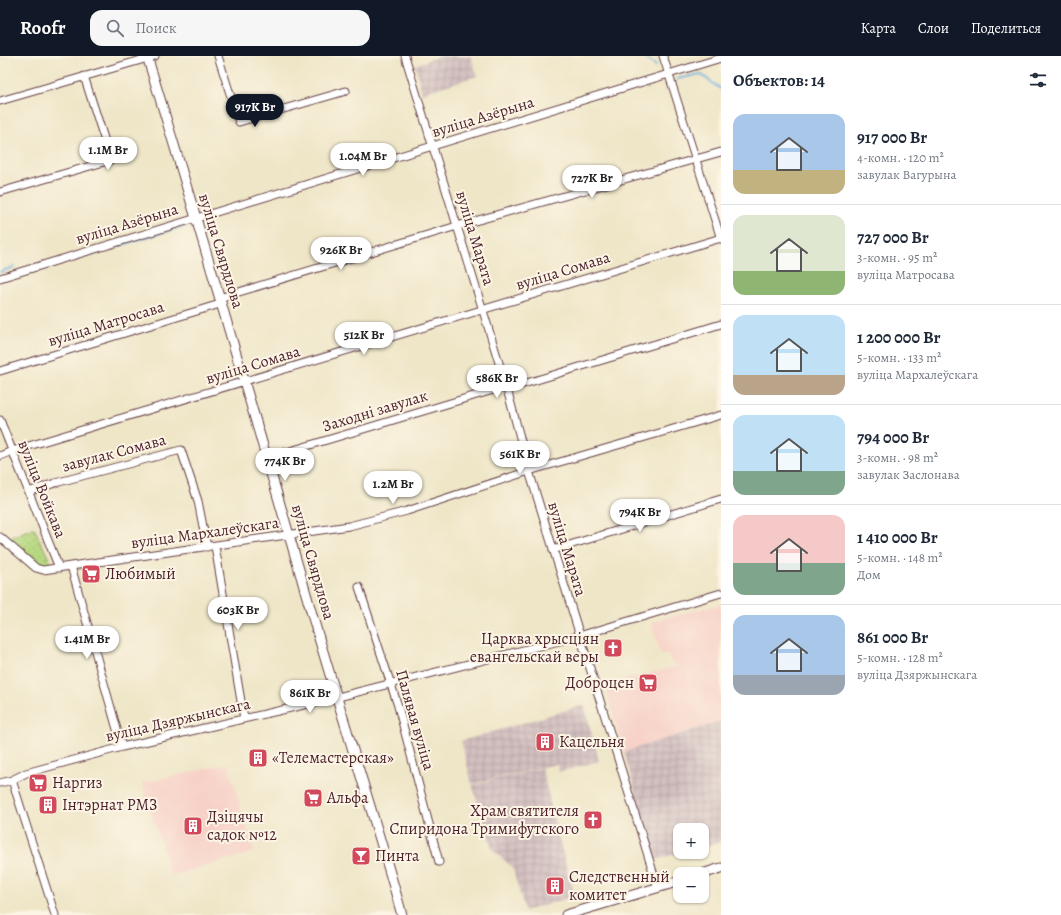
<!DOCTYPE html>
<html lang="ru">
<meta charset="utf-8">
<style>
:root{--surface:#fff;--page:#f6f6f7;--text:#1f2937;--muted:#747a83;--line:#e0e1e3;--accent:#111827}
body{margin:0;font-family:Alegreya,serif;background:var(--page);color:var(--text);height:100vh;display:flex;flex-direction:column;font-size:15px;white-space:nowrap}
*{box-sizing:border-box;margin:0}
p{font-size:13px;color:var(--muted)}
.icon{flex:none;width:22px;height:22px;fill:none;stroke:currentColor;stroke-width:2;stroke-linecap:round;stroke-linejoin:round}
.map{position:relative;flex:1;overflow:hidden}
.sheet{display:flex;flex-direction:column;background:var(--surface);width:340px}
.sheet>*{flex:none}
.buttons{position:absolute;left:673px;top:767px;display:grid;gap:8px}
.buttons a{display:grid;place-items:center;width:36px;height:36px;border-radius:8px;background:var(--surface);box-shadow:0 1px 3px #0004;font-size:20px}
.price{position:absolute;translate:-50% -34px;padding:0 9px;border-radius:14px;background:#fff;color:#222;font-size:13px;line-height:26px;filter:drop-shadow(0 1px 2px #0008)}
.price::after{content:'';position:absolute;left:50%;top:24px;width:12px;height:9px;margin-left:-6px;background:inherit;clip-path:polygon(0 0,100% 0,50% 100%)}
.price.current{background:var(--accent);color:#fff}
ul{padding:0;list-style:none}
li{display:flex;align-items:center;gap:12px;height:100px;padding:0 12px}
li+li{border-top:1px solid var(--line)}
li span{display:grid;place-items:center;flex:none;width:112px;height:80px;border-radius:12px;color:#555}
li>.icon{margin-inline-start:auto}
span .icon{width:48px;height:48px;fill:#fffc;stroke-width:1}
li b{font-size:17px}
h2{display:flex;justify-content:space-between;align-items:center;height:48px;padding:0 12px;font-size:17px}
header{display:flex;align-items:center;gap:24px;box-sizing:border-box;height:56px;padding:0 20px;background:var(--accent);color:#fff}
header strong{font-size:19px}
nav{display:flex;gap:22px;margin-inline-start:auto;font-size:14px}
.search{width:280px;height:36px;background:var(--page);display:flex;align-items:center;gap:10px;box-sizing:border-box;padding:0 14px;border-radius:12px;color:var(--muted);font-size:15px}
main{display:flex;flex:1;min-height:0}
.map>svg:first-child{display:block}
.built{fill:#f7d1c7}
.industrial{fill:url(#industrial-grid)}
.grass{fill:url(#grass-dots);stroke:#807c56}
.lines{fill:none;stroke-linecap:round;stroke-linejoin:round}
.stream{stroke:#64b0dd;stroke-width:2}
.minor-casing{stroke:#633d43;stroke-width:9}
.major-casing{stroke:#633d43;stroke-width:11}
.minor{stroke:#fff;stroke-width:7}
.major{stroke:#fff;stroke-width:9}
.labels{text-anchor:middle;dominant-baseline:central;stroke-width:4;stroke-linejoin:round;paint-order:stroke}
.street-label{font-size:16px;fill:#4a1f2b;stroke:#fcf5e5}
.poi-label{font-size:16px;fill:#4a1f2b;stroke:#fcf5e5;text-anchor:start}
</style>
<header>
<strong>Roofr</strong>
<div class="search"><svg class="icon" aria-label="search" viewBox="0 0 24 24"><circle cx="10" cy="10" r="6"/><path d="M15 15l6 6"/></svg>Поиск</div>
<nav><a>Карта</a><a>Слои</a><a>Поделиться</a></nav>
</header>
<main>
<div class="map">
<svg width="721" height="859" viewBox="0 0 721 859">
<defs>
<pattern id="industrial-grid" width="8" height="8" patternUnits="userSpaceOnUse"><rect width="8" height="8" fill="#d2bfc0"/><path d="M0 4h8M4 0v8" fill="none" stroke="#b6a4a5"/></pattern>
<pattern id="grass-dots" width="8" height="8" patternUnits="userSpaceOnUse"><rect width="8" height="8" fill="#b7d880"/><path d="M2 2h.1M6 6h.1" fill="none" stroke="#9fb96f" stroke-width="1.8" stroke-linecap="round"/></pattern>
</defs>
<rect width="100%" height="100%" fill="#fcf5e5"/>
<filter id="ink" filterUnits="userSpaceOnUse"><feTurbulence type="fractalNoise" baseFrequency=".025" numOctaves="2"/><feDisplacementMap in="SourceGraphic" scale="8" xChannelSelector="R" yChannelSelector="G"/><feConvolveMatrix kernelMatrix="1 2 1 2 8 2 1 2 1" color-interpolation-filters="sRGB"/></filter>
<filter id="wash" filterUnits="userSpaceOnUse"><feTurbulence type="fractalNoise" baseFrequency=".012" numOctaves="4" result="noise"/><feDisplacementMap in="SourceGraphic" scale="16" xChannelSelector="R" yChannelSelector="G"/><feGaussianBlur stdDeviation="0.9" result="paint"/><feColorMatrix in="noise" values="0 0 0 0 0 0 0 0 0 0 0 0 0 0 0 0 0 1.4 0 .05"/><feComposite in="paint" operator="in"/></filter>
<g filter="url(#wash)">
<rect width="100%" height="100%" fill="#efe6c8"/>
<path class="built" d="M 721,548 L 721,665 L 624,696 L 605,629 L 678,610 L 671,606 L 669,599 L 661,599 L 651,566 Z
M 228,708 L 254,796 L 171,820 L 142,727 Z"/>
<path class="industrial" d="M 440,0 L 471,0 L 477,20 L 422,37 L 415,9 Z
M 584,649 L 599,705 L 559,716 L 557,708 L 472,728 L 461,685 Z
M 721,665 L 721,786 L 702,791 L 702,774 L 680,774 L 680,796 L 684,796 L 655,804 L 624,696 Z
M 542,712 L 557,777 L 575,840 L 525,855 L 512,811 L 493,794 L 472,729 Z"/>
<path class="grass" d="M 34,472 L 51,507 L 49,511 L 40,511 L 6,483 Z"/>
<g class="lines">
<path class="stream" d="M 643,0 L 656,10
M 677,23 L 700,18 L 721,33
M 72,204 L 187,169
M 0,216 L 14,211"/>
</g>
</g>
<g filter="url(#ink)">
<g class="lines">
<g class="minor-casing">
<path id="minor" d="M 218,0 L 239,66 L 346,35
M 405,0 L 507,333 L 529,415 L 658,832
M 663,0 L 721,183
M 0,45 L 155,0
M 0,136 L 111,104 L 84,20
M 0,222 L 721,2
M 219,242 L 457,170 L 721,96
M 0,315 L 220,248
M 0,364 L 59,512
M 0,400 L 12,395 L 721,182
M 267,402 L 500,332 L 507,333 L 721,268
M 28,436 L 55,427 L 181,394 L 198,445 L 207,491
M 0,481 L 36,512 L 43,514 L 349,470 L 407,455 L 529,415 L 721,359
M 215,490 L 244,663
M 553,494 L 721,443
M 71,510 L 122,691
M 359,531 L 398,650 L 439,806
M 0,727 L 12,724
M 55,859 L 12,724 L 26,717 L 122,691 L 330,643 L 579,580 L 721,537"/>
</g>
<g class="major-casing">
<path id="major" d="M 147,0 C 203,182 256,365 309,548 C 339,652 373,755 402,859
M 702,818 L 721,812
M 566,859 L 680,825"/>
</g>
<use href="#minor" class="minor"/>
<use href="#major" class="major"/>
</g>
</g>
<defs>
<g id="supermarket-square" transform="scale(1)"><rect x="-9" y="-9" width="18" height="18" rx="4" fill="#d1495b" stroke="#fcf5e5"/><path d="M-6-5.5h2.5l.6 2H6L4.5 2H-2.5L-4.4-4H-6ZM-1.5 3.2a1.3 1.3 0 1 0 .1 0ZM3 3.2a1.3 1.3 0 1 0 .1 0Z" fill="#fff"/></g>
<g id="church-square" transform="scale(1)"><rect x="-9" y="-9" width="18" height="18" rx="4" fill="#d1495b" stroke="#fcf5e5"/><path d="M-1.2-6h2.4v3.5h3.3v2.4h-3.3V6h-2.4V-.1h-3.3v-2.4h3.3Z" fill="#fff"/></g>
<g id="building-square" transform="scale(1)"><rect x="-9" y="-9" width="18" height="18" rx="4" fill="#d1495b" stroke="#fcf5e5"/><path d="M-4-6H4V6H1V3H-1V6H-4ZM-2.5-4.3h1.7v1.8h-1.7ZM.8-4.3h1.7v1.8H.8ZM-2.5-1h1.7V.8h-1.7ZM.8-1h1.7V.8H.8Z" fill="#fff"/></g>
<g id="bar-square" transform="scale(1)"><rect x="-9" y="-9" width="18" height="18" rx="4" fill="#d1495b" stroke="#fcf5e5"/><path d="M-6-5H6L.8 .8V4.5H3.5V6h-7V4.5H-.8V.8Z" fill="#fff"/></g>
</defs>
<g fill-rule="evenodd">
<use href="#supermarket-square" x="91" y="518"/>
<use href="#church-square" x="613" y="592"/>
<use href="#supermarket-square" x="648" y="627"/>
<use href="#building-square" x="545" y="686"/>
<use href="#building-square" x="258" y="702"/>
<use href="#supermarket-square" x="38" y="727"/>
<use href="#supermarket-square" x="313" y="742"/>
<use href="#building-square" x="48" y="749"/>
<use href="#church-square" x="593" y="764"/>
<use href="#building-square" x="193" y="770"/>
<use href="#bar-square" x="361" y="800"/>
<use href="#building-square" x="555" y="830"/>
</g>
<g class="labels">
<g class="street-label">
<text transform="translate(483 61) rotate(-17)">вуліца Азёрына</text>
<text transform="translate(127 168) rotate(-17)">вуліца Азёрына</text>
<text transform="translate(475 182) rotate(73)">вуліца Марата</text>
<text transform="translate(221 195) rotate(73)">вуліца Свярдлова</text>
<text transform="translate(563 215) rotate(-17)">вуліца Сомава</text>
<text transform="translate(106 268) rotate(-17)">вуліца Матросава</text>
<text transform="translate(253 309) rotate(-17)">вуліца Сомава</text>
<text transform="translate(375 355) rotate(-17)">Заходні завулак</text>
<text transform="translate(114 397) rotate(-15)">завулак Сомава</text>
<text transform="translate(42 433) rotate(68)">вуліца Войкава</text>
<text transform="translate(205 477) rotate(-8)">вуліца Мархалеўскага</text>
<text transform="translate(567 493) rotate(73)">вуліца Марата</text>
<text transform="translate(313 506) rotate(74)">вуліца Свярдлова</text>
<text transform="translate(178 664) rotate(-13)">вуліца Дзяржынскага</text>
<text transform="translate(415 664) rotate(74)">Палявая вуліца</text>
</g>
<g class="poi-label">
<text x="105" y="518">Любимый</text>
<text x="599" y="583" text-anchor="end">Царква хрысціян<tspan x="599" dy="18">евангельскай веры</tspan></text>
<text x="634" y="627" text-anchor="end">Доброцен</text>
<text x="559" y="686">Кацельня</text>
<text x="272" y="702">«Телемастерская»</text>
<text x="52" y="727">Наргиз</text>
<text x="327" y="742">Альфа</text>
<text x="62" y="749">Інтэрнат РМЗ</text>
<text x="579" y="755" text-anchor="end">Храм святителя<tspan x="579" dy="18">Спиридона Тримифутского</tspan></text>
<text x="207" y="761">Дзіцячы<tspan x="207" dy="18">садок №12</tspan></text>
<text x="375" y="800">Пинта</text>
<text x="569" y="821">Следственный<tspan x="569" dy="18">комитет</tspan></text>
</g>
</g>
</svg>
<div class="buttons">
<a>+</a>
<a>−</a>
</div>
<b class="price current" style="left:255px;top:72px">917K Br</b>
<b class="price" style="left:108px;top:115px">1.1M Br</b>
<b class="price" style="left:363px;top:121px">1.04M Br</b>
<b class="price" style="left:592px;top:143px">727K Br</b>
<b class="price" style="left:341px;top:215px">926K Br</b>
<b class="price" style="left:364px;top:300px">512K Br</b>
<b class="price" style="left:497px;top:343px">586K Br</b>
<b class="price" style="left:520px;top:419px">561K Br</b>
<b class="price" style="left:285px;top:426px">774K Br</b>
<b class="price" style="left:393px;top:449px">1.2M Br</b>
<b class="price" style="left:640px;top:477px">794K Br</b>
<b class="price" style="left:238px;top:575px">603K Br</b>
<b class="price" style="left:87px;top:604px">1.41M Br</b>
<b class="price" style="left:310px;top:658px">861K Br</b>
</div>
<section class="sheet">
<h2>Объектов: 14<svg class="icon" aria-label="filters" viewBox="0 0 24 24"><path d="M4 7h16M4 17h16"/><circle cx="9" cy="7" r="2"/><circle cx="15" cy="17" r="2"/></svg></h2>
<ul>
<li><span style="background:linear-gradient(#a9c7e8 70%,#c2b280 0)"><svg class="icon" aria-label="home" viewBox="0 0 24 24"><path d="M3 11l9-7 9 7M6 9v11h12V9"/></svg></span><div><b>917 000 Br</b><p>4-комн. · 120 m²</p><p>завулак Вагурына</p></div></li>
<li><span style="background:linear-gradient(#dfe7d0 70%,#8fb573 0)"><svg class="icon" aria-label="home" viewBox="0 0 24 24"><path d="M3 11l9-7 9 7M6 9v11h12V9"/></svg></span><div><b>727 000 Br</b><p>3-комн. · 95 m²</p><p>вуліца Матросава</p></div></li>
<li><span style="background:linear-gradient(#bfe0f5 75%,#b9a48a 0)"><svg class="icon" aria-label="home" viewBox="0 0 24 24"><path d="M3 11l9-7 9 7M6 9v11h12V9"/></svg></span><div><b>1 200 000 Br</b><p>5-комн. · 133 m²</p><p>вуліца Мархалеўскага</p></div></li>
<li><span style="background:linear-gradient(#bfe0f5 70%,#7fa58c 0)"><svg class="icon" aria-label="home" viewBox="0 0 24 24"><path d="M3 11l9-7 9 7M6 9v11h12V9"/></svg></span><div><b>794 000 Br</b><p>3-комн. · 98 m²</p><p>завулак Заслонава</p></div></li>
<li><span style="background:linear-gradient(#f6c9c9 60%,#7fa58c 0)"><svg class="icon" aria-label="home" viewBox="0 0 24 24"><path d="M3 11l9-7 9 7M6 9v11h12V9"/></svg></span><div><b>1 410 000 Br</b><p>5-комн. · 148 m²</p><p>Дом</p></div></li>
<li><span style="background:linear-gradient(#a9c7e8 75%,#9aa5b1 0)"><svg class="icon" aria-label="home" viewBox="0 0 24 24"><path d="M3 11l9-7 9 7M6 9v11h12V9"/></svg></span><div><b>861 000 Br</b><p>5-комн. · 128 m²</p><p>вуліца Дзяржынскага</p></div></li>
</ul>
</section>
</main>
